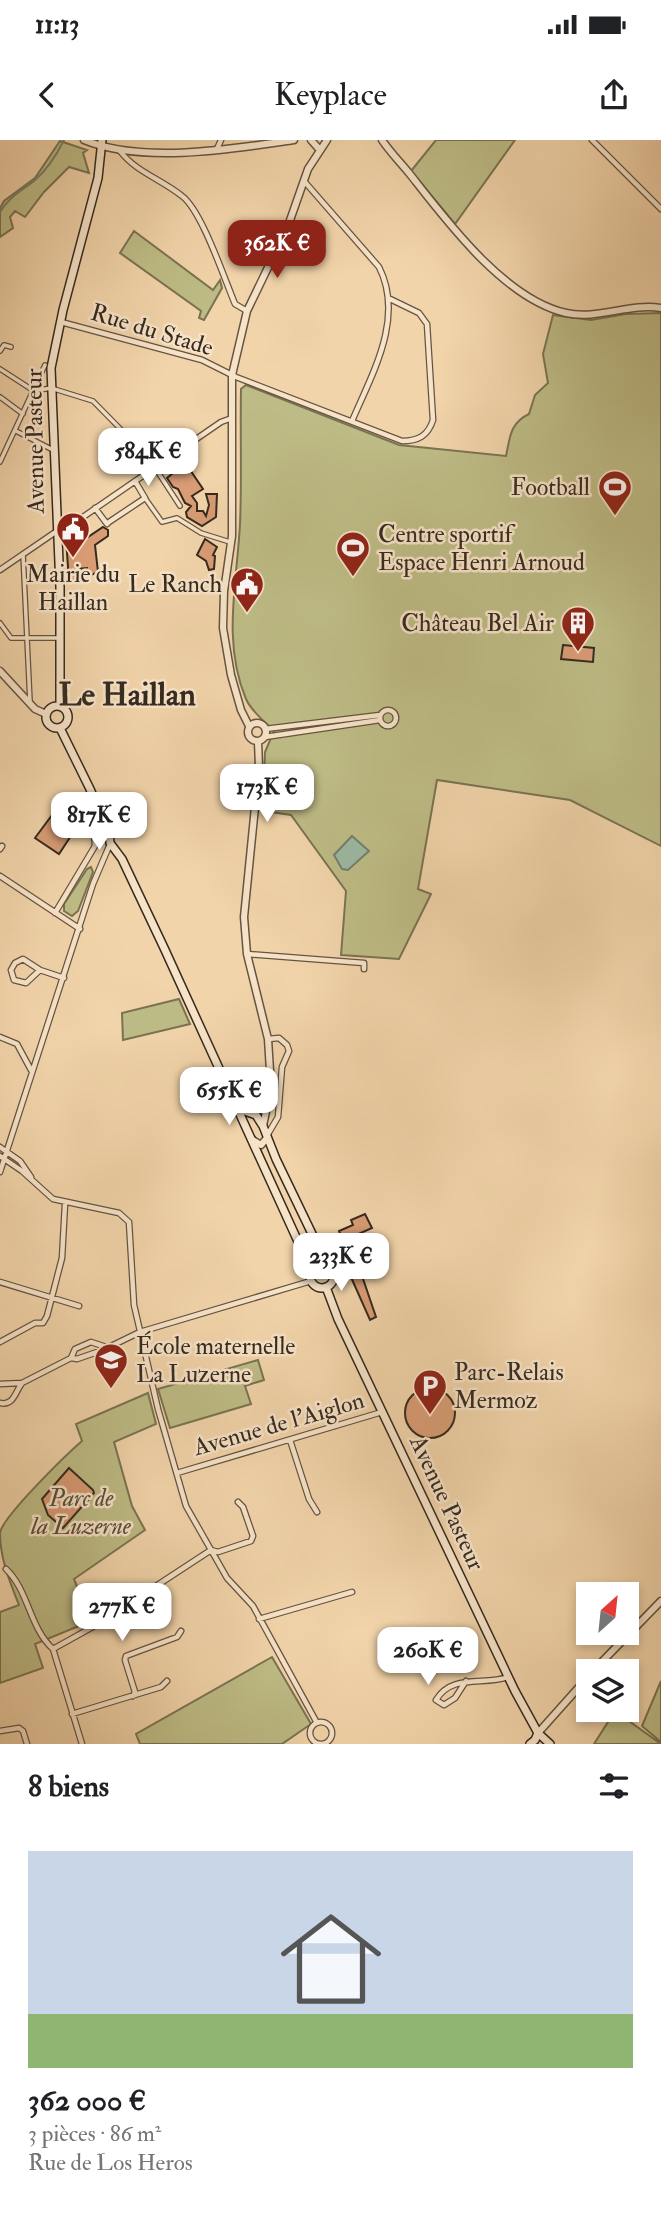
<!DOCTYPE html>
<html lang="fr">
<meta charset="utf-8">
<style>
:root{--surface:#fff;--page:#f2f2f2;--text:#202124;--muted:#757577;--line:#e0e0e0;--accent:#8f2418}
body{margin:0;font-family:"IM FELL Double Pica",serif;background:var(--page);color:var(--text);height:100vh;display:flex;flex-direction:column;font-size:26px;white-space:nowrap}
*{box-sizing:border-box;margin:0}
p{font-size:23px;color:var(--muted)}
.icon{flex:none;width:38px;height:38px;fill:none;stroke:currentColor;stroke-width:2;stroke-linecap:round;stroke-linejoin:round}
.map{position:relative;height:1604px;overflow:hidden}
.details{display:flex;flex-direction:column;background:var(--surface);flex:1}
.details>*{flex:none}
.needle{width:46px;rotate:27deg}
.fabs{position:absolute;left:576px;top:1442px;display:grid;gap:14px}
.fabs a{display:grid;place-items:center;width:63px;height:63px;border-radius:0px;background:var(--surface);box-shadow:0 4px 10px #0003;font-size:35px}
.price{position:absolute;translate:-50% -60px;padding:0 16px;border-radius:14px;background:#fff;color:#222;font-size:23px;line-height:46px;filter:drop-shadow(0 2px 4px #0008)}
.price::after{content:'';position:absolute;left:50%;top:42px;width:21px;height:16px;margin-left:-10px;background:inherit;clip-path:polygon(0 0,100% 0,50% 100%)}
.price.on{background:var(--accent);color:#fff}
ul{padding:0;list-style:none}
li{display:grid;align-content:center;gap:14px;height:371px;padding:0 28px}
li+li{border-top:2px solid var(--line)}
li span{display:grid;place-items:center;height:217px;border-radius:0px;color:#555}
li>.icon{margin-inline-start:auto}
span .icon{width:126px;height:126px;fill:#fffc;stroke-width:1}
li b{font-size:30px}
h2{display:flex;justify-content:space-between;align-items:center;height:84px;padding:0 28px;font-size:30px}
.status{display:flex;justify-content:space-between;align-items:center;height:49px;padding:0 35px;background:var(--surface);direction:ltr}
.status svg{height:19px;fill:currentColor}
header{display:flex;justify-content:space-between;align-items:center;height:91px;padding:0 28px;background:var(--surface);font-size:32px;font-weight:600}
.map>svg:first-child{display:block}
.green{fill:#bebc86;stroke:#7a7353;stroke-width:2}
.water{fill:#9cb9a3;stroke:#73806f;stroke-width:2}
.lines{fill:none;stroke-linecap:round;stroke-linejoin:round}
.stream{stroke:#73806f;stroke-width:2}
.building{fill:#d99c75;stroke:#352a20;stroke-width:2}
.pedestrian-casing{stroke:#645442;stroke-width:6}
.minor-casing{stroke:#645442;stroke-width:7}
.tertiary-casing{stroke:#645442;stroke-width:9}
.secondary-casing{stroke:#352a20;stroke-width:10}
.pedestrian{stroke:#f7e3c8;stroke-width:3.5}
.minor{stroke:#f7e3c8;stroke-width:4.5}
.tertiary{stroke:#f7e3c8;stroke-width:6}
.secondary{stroke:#f7e3c8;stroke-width:7}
.labels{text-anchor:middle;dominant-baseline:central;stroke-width:5;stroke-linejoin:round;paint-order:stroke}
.street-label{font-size:24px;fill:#352a20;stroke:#f7e3c8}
.poi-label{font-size:24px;fill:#352a20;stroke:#f7e3c8;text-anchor:end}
.park-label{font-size:24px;font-style:italic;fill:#574e3a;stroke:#f7e3c8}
.district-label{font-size:32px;font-weight:bold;fill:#352a20;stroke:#f7e3c8}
</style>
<div class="status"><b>11:13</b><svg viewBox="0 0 49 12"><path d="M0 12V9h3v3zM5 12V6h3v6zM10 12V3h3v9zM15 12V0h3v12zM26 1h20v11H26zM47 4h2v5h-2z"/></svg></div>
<header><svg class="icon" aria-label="back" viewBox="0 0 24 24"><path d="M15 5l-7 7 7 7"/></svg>Keyplace<svg class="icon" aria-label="share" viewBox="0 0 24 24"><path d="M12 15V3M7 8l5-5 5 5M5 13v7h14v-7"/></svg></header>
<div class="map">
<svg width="661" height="1604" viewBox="0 0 661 1604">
<rect width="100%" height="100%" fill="#f2d4aa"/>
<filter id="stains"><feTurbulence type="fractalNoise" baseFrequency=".00286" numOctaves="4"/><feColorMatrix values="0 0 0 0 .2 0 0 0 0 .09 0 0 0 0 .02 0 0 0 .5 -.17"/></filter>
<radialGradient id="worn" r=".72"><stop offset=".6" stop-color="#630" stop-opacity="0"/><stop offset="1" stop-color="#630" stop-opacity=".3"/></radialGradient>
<path class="green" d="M 436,0 L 515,0 L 455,84 L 411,31 Z
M 60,1 L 87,10 L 83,13 L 89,33 L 69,27 L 44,52 L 25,77 L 15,71 L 10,77 L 13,88 L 0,97 L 0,68 L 4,61 L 35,38 Z
M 134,91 L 213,150 L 220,140 L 222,148 L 204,180 L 199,178 L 201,171 L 120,113 Z
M 661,173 L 661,706 L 570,660 L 437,640 L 418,749 L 431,754 L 399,819 L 341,815 L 346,751 L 291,675 L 263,671 L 265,612 L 274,591 C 265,582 251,571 246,559 C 222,502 237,443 240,384 C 242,339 240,294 241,249 L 246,245 L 399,305 L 506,316 C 510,297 510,283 529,274 L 535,255 L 548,243 L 543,214 L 553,175 L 591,180 L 626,174 Z
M 91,727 L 93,732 L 78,771 L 72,776 L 64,771 L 64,764 L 87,729 Z
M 179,859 L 190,884 L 123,900 L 122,873 Z
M 258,1220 L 264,1240 L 245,1246 L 251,1264 L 170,1288 L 158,1249 Z
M 148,1253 L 156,1284 L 114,1302 L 132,1366 L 145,1390 L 74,1439 L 91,1481 L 35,1504 L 43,1528 L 0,1543 L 0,1472 L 19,1465 C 10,1442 0,1419 0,1393 C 2,1377 67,1314 82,1301 L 76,1284 Z
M 272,1517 L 311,1584 L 282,1604 L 140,1604 L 136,1594 Z
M 661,1541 L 661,1602 L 642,1586 Z
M 615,1571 L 661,1604 L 594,1604 Z"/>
<path class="water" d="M 352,696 L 369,711 L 348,730 L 342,729 L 334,715 Z"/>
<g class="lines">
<path class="stream" d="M 0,72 C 8,58 21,51 34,41 C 47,30 56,16 64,0"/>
</g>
<path class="building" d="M 157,291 L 165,302 L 150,313 L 141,302 Z
M 182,318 L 203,349 L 192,356 L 197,363 L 197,371 L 203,371 L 206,376 L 209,365 L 206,354 L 217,354 L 216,377 L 202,386 L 187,377 L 186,372 L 191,366 L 185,363 L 178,349 L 173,347 L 167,338 L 173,333 L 169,327 Z
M 103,387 L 108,390 L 108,396 L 95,405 L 98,432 L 87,437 L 87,428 L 77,429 L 78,440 L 69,441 L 66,399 L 88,397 Z
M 205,399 L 217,407 L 213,415 L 215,416 L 214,429 L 209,430 L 206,421 L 197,415 Z
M 563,505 L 594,508 L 593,522 L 561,519 Z
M 55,671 L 78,685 L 59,714 L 35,698 Z
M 365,1074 L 372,1088 L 343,1101 L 339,1091 L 353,1085 L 351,1080 Z
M 363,1101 L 380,1102 L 379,1123 L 369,1122 L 362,1117 L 359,1111 L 363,1108 Z
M 360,1130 L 376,1177 L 370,1180 L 350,1135 Z
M405 1273a25 25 0 1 1 50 0a25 25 0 1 1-50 0Z
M 69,1328 L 93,1350 L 94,1353 L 63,1388 L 48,1375 L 42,1359 Z"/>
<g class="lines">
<g class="pedestrian-casing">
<path id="pedestrian" d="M 0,211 L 4,205 L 11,207
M 0,229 L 34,251 L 51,248 L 93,261 L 148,317 L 180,366
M 0,257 L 23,274
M 16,291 L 53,310
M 0,322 L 45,225
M 145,358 L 162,382 L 177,378 L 201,393 L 230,402
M 23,414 L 30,562
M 0,483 L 11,498 L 60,498"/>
</g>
<g class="minor-casing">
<path id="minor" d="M 592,0 L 661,69
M 217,9 L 221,0
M 120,11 C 136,32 161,39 182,56 C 202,71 224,138 235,164 L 247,171
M 304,41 L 379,127 C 405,178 372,234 352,281
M 61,182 L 202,220 L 236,237 L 402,301 C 418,301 428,296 433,280 L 427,184 L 419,173 L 388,158
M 95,368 L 107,384 L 109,382 L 145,358 L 135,341
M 0,430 L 57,391 L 67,388 L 221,282 L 232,278
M380 578a8 8 0 1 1 16 0a8 8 0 1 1-16 0Z
M 265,589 L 380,575
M 265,597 L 380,580
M 0,709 L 2,706
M 0,736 L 80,789
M 55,773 L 95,706 L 94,691 L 80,663 L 93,657
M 247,814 L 364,823 L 364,829
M 40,830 L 26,843 L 14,840 L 11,830 L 15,823 L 23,819 L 40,830 L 64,838
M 0,897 L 17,904 L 31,930
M 268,994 L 278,977 L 282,927 L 289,911 L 287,905 L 279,898 L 268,899
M 0,1007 L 20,1021 L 31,1037
M 0,1016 L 22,1031 L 53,1059 L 119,1073 L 129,1082 L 134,1165 L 158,1269 L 186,1366 L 227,1438 L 253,1466 L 317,1583
M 0,1032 L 93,744 L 110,704
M 0,1142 L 79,1166
M 0,1202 L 35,1183 L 43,1183 L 47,1176 L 62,1118 L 65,1064
M 71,1218 L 75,1209 L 91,1202 L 106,1207
M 22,1243 L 71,1218 L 77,1219 L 103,1210 L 140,1192 L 311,1141
M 0,1244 L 22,1243 C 15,1252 14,1266 0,1263
M 290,1300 L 309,1359 L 317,1372
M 177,1333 L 382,1272
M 211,1410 L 218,1412 L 251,1401 L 253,1396 L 243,1367 L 238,1362
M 6,1429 C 29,1451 29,1487 53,1509
M 259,1479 L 352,1452
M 466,1541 L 455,1558 L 444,1565 L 436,1560 C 452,1533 484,1546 508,1537
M 133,1556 L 135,1552 L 125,1520 L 126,1516 L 177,1497 L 181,1491
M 72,1574 L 161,1547 L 167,1541
M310 1593a11 11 0 1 1 22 0a11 11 0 1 1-22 0Z
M 0,1591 L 19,1588 L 23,1591 L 27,1604
M 82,1604 L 53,1509 L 98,1484 L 211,1410"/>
</g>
<g class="tertiary-casing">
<path id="tertiary" d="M 84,0 C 143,24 232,9 294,0
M 311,0 L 319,9
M 382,0 C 390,12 400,22 409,33 C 446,80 504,159 566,173 C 598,180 629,163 661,168
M 0,531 L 35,569 L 46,574
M248 592a9 9 0 1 1 18 0a9 9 0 1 1-18 0Z
M 249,586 L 241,570 L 231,535 L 223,488 L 224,451 L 232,396 L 232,235 L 247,171 L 288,86 L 308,29 L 327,0
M 258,602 L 259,627 L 244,777 L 247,814 L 268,899 L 271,947 L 263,986
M 251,999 L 261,1005 L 267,998
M 593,1531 L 661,1461
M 538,1593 L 588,1537"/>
</g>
<g class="secondary-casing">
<path id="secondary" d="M46 577a11 11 0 1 1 22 0a11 11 0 1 1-22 0Z
M 60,566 L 60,447 L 51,228 L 63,170 L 98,38 L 102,0
M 60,588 L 90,649 L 109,693 L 110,703 L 122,719 L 165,810 L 311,1130
M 239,969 L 256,975 L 263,986 L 276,1019 L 327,1125
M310 1136a12 12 0 1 1 24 0a12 12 0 1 1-24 0Z
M 326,1147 L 338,1179 L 515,1551 L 538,1593 L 550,1604
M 530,1604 L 535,1600 L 538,1593"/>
</g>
<use href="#pedestrian" class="pedestrian"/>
<use href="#minor" class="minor"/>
<use href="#tertiary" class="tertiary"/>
<use href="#secondary" class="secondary"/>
</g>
<defs>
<g id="stadium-pin" transform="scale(1.75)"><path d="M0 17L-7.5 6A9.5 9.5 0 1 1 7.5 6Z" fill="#8f2418" stroke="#f7e3c8"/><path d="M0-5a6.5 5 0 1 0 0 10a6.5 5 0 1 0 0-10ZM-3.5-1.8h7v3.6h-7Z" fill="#fff"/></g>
<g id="civic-pin" transform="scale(1.75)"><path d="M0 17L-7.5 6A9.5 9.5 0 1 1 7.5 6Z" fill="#8f2418" stroke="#f7e3c8"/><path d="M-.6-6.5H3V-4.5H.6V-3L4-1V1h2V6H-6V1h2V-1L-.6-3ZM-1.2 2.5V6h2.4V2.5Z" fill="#fff"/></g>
<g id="building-pin" transform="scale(1.75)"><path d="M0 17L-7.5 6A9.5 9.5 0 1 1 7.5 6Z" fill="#8f2418" stroke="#f7e3c8"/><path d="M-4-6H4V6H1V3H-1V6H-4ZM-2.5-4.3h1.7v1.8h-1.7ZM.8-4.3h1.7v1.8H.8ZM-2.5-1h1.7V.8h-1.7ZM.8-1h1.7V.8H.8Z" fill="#fff"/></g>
<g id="school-pin" transform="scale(1.75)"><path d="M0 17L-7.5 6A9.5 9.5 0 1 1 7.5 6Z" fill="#8f2418" stroke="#f7e3c8"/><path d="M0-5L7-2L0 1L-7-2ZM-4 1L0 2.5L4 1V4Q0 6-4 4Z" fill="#fff"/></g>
<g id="parking-pin" transform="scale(1.75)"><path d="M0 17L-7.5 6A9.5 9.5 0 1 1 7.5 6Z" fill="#8f2418" stroke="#f7e3c8"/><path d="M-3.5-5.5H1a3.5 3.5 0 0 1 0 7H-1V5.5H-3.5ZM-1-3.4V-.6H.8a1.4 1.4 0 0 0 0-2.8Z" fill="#fff"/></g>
</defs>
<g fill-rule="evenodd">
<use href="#stadium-pin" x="615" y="347"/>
<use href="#civic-pin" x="73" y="389"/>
<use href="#stadium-pin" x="353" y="408"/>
<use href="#civic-pin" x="247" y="444"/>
<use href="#building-pin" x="578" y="483"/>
<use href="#school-pin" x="111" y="1220"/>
<use href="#parking-pin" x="430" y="1246"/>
</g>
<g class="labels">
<g class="street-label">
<text transform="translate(152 190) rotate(17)">Rue du Stade</text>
<text transform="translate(35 301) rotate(-91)">Avenue Pasteur</text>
<text transform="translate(279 1284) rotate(-16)">Avenue de l'Aiglon</text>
<text transform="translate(447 1363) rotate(65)">Avenue Pasteur</text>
</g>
<g class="poi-label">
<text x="590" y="347">Football</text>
<text x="378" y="394" text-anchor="start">Centre sportif<tspan x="378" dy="28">Espace Henri Arnoud</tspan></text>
<text x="73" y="434" text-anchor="middle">Mairie du<tspan x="73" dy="28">Haillan</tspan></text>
<text x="222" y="444">Le Ranch</text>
<text x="554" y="483">Château Bel Air</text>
<text x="136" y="1206" text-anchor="start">École maternelle<tspan x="136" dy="28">La Luzerne</tspan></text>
<text x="454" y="1232" text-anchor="start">Parc-Relais<tspan x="454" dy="28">Mermoz</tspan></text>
</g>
<g class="park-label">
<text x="81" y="1358">Parc de<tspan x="81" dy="28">la Luzerne</tspan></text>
</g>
<g class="district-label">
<text x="127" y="555">Le Haillan</text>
</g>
</g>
<rect width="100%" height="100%" filter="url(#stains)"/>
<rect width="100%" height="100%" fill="url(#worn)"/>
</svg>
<div class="fabs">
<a><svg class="needle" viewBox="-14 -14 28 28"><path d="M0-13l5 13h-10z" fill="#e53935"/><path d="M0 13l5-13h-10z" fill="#757577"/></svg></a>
<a><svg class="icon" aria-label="layers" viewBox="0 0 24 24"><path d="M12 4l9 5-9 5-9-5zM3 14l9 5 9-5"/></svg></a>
</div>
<b class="price on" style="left:277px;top:140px">362K €</b>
<b class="price" style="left:148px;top:348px">584K €</b>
<b class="price" style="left:267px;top:684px">173K €</b>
<b class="price" style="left:99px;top:712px">817K €</b>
<b class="price" style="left:229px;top:987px">655K €</b>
<b class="price" style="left:341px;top:1153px">233K €</b>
<b class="price" style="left:122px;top:1503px">277K €</b>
<b class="price" style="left:428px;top:1547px">260K €</b>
</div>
<section class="details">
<h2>8 biens<svg class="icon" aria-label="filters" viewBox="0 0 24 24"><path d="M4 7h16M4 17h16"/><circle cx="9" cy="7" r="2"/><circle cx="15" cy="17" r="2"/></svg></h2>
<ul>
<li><span style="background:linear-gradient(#c9d6e8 75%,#8fb573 0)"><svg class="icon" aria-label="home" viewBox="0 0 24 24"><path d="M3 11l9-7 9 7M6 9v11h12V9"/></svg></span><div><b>362 000 €</b><p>3 pièces · 86 m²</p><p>Rue de Los Heros</p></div></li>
</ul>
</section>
